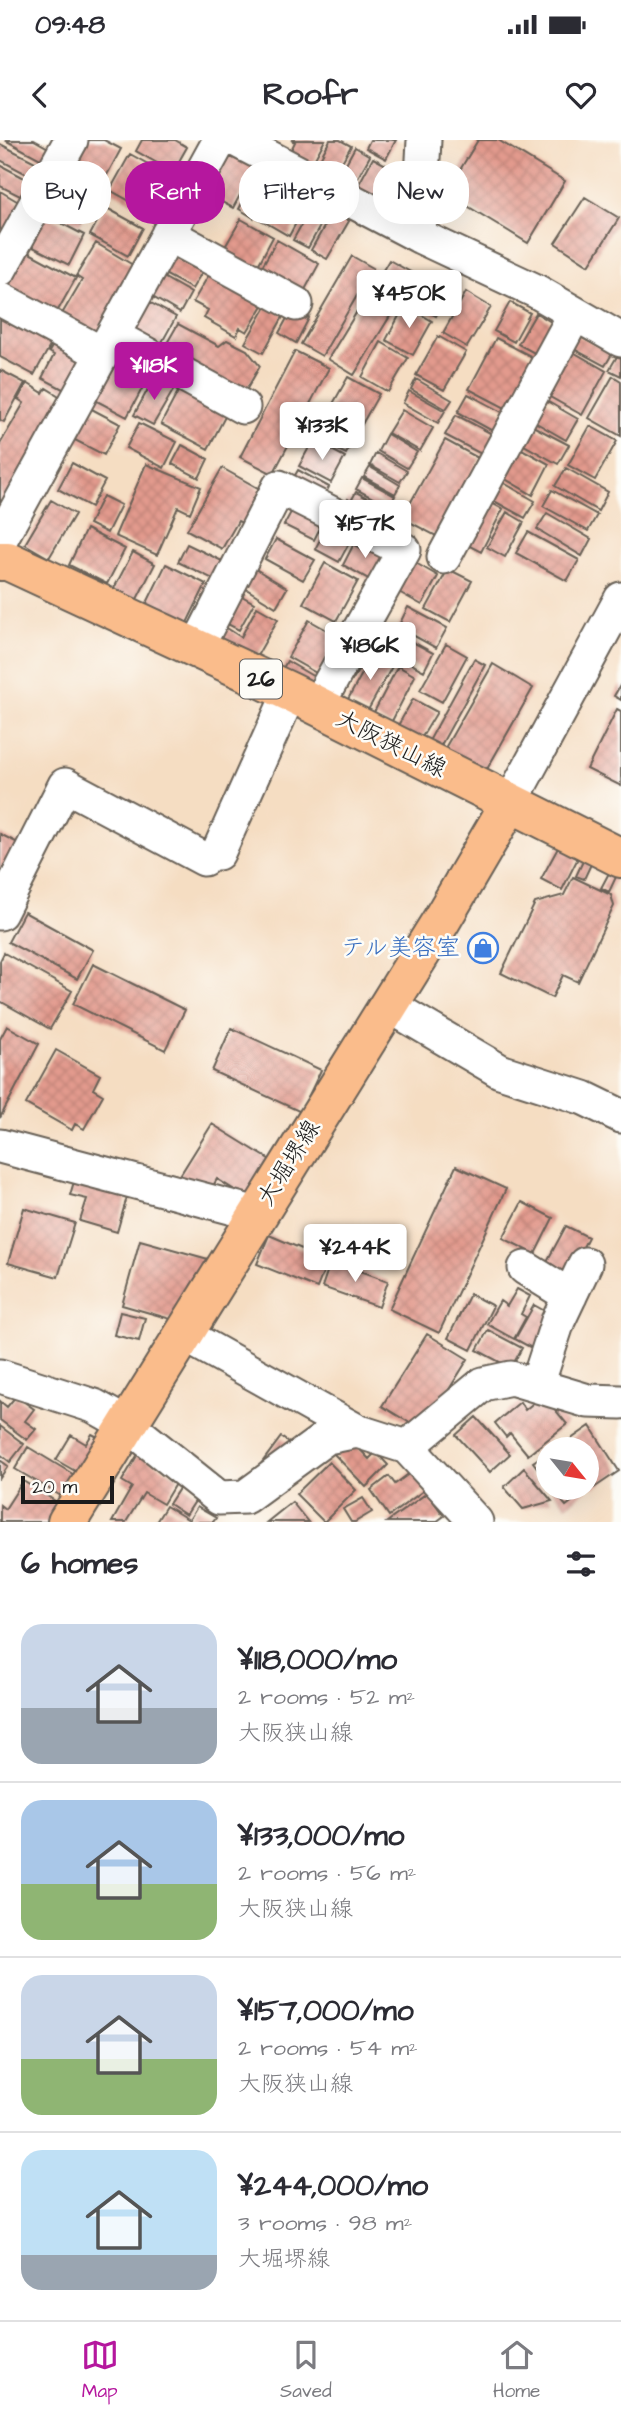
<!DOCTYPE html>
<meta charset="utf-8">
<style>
:root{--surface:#fff;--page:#f7f7f7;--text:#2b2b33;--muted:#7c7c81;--line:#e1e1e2;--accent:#b5179e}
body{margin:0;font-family:"Architects Daughter","Klee One",sans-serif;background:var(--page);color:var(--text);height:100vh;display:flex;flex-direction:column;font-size:26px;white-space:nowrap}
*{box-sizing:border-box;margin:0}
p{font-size:23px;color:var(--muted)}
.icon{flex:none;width:38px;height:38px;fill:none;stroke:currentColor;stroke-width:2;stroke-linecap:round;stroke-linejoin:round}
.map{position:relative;height:1382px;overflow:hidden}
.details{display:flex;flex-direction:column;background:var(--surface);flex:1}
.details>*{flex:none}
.guide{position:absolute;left:21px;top:21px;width:579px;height:63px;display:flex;gap:14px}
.needle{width:46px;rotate:120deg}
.buttons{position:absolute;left:536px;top:1297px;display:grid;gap:14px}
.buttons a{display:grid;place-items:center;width:63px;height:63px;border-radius:50%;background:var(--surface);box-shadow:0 7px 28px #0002;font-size:35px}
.scale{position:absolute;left:21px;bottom:18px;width:93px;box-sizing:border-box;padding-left:7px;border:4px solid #1c1c1c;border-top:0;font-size:19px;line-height:24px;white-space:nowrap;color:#1c1c1c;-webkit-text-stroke:5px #fdfcf7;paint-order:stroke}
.price{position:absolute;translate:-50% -60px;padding:0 16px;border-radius:7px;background:#fff;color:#222;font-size:23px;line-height:46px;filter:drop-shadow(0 2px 4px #0008)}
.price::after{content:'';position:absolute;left:50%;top:42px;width:21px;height:16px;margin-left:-10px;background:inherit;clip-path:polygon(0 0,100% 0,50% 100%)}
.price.current{background:var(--accent);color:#fff}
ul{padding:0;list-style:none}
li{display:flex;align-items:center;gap:21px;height:175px;padding:0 21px}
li+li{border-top:2px solid var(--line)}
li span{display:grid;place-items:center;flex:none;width:196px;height:140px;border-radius:21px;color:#555}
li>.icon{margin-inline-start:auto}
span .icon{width:84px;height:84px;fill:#fffc;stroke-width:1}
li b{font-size:30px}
h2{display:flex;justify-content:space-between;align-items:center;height:84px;padding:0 21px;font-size:30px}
.tag{padding:0 24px;border-radius:28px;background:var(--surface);box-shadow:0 7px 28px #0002;font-size:24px;line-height:63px}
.tag.current{background:var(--accent);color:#fff}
.status{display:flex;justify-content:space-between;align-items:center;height:49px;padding:0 35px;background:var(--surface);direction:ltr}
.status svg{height:19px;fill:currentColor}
header{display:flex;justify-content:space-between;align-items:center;height:91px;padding:0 21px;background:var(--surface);font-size:32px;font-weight:800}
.tabs{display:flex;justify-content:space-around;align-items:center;height:98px;border-top:2px solid var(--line);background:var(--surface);font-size:19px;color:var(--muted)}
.tabs a{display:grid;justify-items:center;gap:4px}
.tabs .current{color:var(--accent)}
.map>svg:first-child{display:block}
.building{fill:url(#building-cross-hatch)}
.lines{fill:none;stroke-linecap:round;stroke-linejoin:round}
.minor-casing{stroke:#686056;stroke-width:37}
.major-casing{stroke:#686056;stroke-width:42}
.minor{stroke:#fff;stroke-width:33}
.major{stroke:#fabc8b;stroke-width:38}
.labels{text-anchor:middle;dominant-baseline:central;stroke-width:5;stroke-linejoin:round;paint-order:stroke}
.shield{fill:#fdfcf7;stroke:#605f5e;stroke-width:2}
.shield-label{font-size:23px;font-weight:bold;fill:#1c1c1c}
.street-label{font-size:24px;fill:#1c1c1c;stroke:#fdfcf7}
.shop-label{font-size:24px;fill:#366cbe;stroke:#fdfcf7;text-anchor:end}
</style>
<div class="status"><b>09:48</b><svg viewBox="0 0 49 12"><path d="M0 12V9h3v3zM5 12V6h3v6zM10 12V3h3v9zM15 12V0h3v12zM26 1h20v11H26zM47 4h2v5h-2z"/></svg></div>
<header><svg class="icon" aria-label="back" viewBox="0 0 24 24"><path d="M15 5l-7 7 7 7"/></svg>Roofr<svg class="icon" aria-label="heart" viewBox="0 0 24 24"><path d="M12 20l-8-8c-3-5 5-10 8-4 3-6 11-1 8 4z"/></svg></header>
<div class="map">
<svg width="621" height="1382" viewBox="0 0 621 1382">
<defs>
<pattern id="building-cross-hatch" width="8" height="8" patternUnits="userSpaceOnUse" patternTransform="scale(1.75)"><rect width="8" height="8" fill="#e29a8d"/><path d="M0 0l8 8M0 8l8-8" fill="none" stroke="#c18479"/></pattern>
</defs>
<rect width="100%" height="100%" fill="#fdfcf7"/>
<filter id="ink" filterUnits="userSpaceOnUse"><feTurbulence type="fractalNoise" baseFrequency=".0143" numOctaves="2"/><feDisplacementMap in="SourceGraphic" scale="14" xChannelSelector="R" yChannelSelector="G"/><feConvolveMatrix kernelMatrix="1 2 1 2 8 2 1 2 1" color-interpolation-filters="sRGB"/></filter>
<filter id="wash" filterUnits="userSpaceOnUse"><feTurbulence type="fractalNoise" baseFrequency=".00686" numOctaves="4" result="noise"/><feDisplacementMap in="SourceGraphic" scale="28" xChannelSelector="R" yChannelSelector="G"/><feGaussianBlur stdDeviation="1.57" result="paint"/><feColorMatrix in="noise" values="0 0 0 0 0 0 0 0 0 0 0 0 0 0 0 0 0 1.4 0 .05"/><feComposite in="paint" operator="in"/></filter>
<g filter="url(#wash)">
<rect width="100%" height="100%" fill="#f5ddc2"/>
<g id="blocks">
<path class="building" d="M 5,0 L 34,0 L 50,9 L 44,21 Z
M 82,0 L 104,0 L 121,9 L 80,85 L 46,67 Z
M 142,0 L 175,0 L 187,7 L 173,32 L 136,11 Z
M 291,0 L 325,0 L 312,24 L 290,12 L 295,2 Z
M 330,0 L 340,0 L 351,6 L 334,36 L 316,26 Z
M 370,0 L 396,0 L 386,19 L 366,8 Z
M 478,0 L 498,0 L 565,41 L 528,103 L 446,53 Z
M 0,4 L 41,25 L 34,38 L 0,20 Z
M 226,6 L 257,24 L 233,68 L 201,51 Z
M 355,7 L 370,16 L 353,46 L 338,38 Z
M 130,14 L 173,38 L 153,74 L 110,50 Z
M 373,18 L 399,32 L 381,65 L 355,51 Z
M 0,25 L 32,42 L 24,58 L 0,46 Z
M 260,30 L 276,38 L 254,78 L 239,69 Z
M 277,42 L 309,59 L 289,96 L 258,78 Z
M 0,51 L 27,67 L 0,112 Z
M 585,57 L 619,78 L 589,125 L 555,103 Z
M 314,62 L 329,70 L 308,108 L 293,100 Z
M 105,67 L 143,88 L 128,116 L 90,95 Z
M 333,71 L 349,81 L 327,119 L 311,110 Z
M 40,72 L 84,95 L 69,125 L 25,103 Z
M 241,79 L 273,97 L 254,133 L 221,114 Z
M 277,100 L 319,124 L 300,159 L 257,135 Z
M 96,103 L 143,131 L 93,199 L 59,179 L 82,140 L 76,136 Z
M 22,109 L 76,138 L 57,172 L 19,159 L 4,142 Z
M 168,114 L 202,132 L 192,149 L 159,131 Z
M 352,116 L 373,128 L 322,216 L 301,204 Z
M 389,120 L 448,153 L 436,176 L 376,142 Z
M 211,131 L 265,162 L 247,192 L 240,188 L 236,196 L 204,178 L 208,170 L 193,162 Z
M 156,133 L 191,153 L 180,173 L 146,153 Z
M 372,147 L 398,163 L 354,235 L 328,219 Z
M 466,152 L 491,167 L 467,207 L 443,193 Z
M 142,158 L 176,177 L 156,213 L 122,194 Z
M 510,162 L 530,173 L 514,202 L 494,191 Z
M 267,165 L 284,175 L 263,213 L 245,203 Z
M 405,165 L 432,181 L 413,215 L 386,200 Z
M 0,166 L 55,197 L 34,235 L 0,217 Z
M 292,169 L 309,178 L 296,203 L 279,193 Z
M 536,173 L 556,185 L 538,215 L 518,204 Z
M 178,184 L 219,206 L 227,200 L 247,210 L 260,226 L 244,254 L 163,210 Z
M 577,195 L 612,214 L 605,226 L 570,207 Z
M 438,196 L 466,212 L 444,250 L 416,235 Z
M 57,198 L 88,215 L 76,256 L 42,238 L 54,215 L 49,212 Z
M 496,198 L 536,219 L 509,270 L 469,249 Z
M 381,202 L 408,218 L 388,252 L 362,237 Z
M 568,209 L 606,231 L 582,275 L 543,253 Z
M 295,211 L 329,228 L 273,334 L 240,317 Z
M 619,213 L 621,214 L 621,236 L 609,230 Z
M 116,214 L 151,232 L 127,277 L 93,259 Z
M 0,230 L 25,243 L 4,282 L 0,280 Z
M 613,236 L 621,241 L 621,296 L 589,278 Z
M 348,237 L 379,254 L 361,286 L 330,269 Z
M 154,238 L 174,249 L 153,285 L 134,275 Z
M 416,239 L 452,260 L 446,269 L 411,249 Z
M 27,243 L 43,253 L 46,248 L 69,262 L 0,366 L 0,304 L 24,263 L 18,259 Z
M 181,246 L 228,271 L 208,309 L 161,284 Z
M 409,251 L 445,271 L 438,283 L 403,263 Z
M 468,254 L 508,275 L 498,294 L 458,272 Z
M 538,256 L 578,279 L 566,300 L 526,277 Z
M 86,266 L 120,284 L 104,315 L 69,297 Z
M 402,270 L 433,288 L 420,311 L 388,293 Z
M 329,272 L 360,288 L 354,298 L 324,281 Z
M 456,275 L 496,296 L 485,316 L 445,295 Z
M 139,283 L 177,302 L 164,328 L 126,308 Z
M 527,283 L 569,305 L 558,324 L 517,301 Z
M 322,284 L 353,301 L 346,314 L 314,298 Z
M 590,286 L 617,301 L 595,340 L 568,325 Z
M 387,294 L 417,312 L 407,328 L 378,311 Z
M 313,300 L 345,317 L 331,343 L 299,326 Z
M 445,300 L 480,319 L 438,397 L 402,378 Z
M 182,305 L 208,319 L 199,338 L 172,324 Z
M 518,307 L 549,324 L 533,355 L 502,337 Z
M 376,313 L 407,331 L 400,342 L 370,325 Z
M 72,323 L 105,341 L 91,367 L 58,349 Z
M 146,324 L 201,347 L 190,373 L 178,367 L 157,415 L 115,396 Z
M 370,327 L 400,345 L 395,354 L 364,337 Z
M 222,328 L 265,352 L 247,385 L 238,381 L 222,409 L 187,390 Z
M 566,328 L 608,352 L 598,371 L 555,346 Z
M 298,330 L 329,347 L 322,361 L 290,344 Z
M 362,338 L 395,356 L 389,367 L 356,349 Z
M 497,339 L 535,361 L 525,378 L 487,357 Z
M 552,350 L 597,375 L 588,391 L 543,366 Z
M 356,352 L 387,369 L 376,389 L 341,371 L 348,359 L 351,361 Z
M 103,356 L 121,365 L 107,393 L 89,384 Z
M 484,359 L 503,369 L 481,412 L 462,402 Z
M 51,360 L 75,374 L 49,418 L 25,404 Z
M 296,363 L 325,378 L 314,400 L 284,385 Z
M 507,372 L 524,382 L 505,417 L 487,407 Z
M 547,373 L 591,399 L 582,416 L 537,389 Z
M 330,381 L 354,394 L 339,422 L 315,409 Z
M 86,389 L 125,409 L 107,444 L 69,425 Z
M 528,392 L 579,420 L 567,441 L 516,413 Z
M 357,398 L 387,415 L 372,441 L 343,425 Z
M 276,399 L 315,420 L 303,440 L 265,419 Z
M 187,404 L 222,421 L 213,439 L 178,422 Z
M 133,412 L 155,424 L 135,463 L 112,452 Z
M 414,422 L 438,436 L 422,465 L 397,451 Z
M 325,423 L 358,441 L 336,481 L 303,463 Z
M 166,424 L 206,444 L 185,487 L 145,467 Z
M 254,428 L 287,448 L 276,467 L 243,447 Z
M 448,429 L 472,441 L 450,482 L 426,469 Z
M 233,451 L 254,463 L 239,490 L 218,479 Z
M 257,467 L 278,479 L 253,523 L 216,503 L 225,487 L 241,497 Z
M 408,467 L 447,488 L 436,508 L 398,487 Z
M 309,480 L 339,497 L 318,534 L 288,517 Z
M 376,482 L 433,513 L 424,531 L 367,500 Z
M 359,504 L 370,511 L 352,541 L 341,535 Z
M 446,504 L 467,516 L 442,562 L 420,550 Z
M 374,512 L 394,523 L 367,572 L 347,561 Z
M 474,519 L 485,525 L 440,607 L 429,601 Z
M 287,521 L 316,538 L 310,549 L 281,532 Z
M 493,524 L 533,548 L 486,631 L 445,608 Z
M 398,526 L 415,536 L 390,585 L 372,576 Z
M 621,544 L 621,560 L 614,556 Z
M 413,559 L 437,572 L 419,602 L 396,589 Z
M 617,569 L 621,571 L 621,646 L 587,629 Z
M 0,694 L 30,709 L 0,747 Z
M 559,706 L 579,716 L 562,750 L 541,739 Z
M 583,721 L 591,724 L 584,739 L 576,736 Z
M 609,733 L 616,737 L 609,752 L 601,748 Z
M 573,737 L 611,755 L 614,766 L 578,842 L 563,835 L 552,858 L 501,833 L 535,763 L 564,755 Z
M 24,772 L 93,810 L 77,839 L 8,802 Z
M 4,813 L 72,851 L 50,889 L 0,861 L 0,821 Z
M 93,824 L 185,870 L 165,910 L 73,864 Z
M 7,886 L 39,904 L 0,978 L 0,899 Z
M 231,888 L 321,930 L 301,972 L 212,931 Z
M 56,910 L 100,935 L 93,949 L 103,955 L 84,989 L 75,984 L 72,990 L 26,964 Z
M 212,984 L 272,1021 L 249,1059 L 217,1039 L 208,1055 L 179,1037 Z
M 456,1026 L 506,1049 L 439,1193 L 389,1169 Z
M 76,1035 L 129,1050 L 117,1092 L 80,1081 L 87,1059 L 70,1055 Z
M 522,1062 L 553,1078 L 535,1114 L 503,1098 Z
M 24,1068 L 75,1083 L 58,1137 L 8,1123 Z
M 566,1086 L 588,1097 L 569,1135 L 546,1123 Z
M 269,1095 L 328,1120 L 317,1148 L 257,1124 Z
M 140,1100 L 208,1119 L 200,1147 L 191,1145 L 181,1182 L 122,1165 Z
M 331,1120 L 388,1141 L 379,1167 L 322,1147 Z
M 517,1149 L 530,1156 L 521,1174 L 526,1177 L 514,1199 L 487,1184 L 500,1161 L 507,1166 Z
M 470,1154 L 493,1166 L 471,1210 L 448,1198 Z
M 534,1165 L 557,1178 L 539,1212 L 515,1199 Z
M 120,1172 L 145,1178 L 139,1201 L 114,1195 Z
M 488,1190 L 522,1208 L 511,1228 L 477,1210 Z
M 427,1194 L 468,1219 L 423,1291 L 382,1266 Z
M 543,1255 L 567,1284 L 528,1315 L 510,1293 L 506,1297 L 495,1283 L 520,1262 L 525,1270 Z
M 16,1256 L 34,1269 L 25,1281 L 36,1289 L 27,1300 L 0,1280 L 0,1261 L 7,1267 Z
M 476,1277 L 510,1314 L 490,1332 L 456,1295 Z
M 0,1286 L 24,1304 L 10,1322 L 0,1314 Z
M 590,1286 L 619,1331 L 594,1348 L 586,1337 L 586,1309 L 567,1309 L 564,1304 Z
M 92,1294 L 103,1300 L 82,1335 L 56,1320 L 71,1295 L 86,1304 Z
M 281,1297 L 300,1311 L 243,1348 Z
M 349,1298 L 369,1319 L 376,1312 L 388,1325 L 366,1347 L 333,1313 Z
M 28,1307 L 81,1339 L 68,1360 L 15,1329 Z
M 548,1312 L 548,1342 L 533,1322 Z
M 138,1314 L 179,1337 L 163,1364 L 144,1353 L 126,1382 L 112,1382 L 132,1347 L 122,1341 Z
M 0,1320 L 8,1326 L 0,1338 Z
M 329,1322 L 356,1350 L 324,1382 L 296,1354 Z
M 524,1328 L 552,1361 L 523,1369 L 504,1347 Z
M 414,1330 L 427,1348 L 389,1376 L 371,1350 L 389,1336 L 395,1344 Z
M 23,1341 L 60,1364 L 49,1382 L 0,1382 L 0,1365 L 5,1369 Z
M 182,1344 L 199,1355 L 186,1375 L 169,1364 Z
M 551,1348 L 585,1348 L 587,1350 L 566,1366 Z
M 427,1353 L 444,1376 L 436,1382 L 387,1382 Z
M 363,1358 L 372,1372 L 355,1382 L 351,1382 L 343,1369 Z
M 292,1362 L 308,1382 L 267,1382 Z
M 166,1366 L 189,1380 L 197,1367 L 216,1378 L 213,1382 L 156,1382 Z"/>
</g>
</g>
<g filter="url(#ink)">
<use href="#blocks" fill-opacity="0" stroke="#686056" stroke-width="2"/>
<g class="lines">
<g class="minor-casing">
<path id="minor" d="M 236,0 L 421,97 L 536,151 L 621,200
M 168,94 L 296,164
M 419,96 L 424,0
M 0,129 L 71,0
M 0,159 L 103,214
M 113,196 L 243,267
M 0,400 L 220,0
M 444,417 L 575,174
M 196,509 L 279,347 L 404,410 L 317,566
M 510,663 L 621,459
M 218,713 L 290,552
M 0,773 L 65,645 L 204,719
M 388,865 L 500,931 L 584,958 L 621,976
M 0,1006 L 257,1074
M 525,1128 L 570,1156
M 183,1194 L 357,1291
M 0,1236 L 94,1266 L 128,1285 L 219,1358 L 245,1357 L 327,1297 L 357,1291 L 407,1307 L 476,1382
M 537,1245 L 558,1181 L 585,1124
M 407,1307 L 483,1244 L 511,1238 L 588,1261 L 621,1262"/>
</g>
<g class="major-casing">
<path id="major" d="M 0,421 L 8,421 L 290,552 L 621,718
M 67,1382 L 441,781 L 510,663"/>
</g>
<use href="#minor" class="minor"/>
<use href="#major" class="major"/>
</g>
</g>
<defs>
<g id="shop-ring" transform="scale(1.575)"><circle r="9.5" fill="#fdfcf7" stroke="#3f7fe0" stroke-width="1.5"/><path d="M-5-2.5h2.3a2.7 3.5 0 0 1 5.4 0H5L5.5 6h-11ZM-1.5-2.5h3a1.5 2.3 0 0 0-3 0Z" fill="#3f7fe0"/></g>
</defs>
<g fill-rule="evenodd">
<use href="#shop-ring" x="483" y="808"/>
</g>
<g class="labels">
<rect class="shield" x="240" y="519.5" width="42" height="39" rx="5"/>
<g class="shield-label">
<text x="261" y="539">26</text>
</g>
<g class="street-label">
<text transform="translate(391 604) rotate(27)">大阪狭山線</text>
<text transform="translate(289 1023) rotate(-58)">大堀堺線</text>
</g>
<g class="shop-label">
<text x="460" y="808">テル美容室</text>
</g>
</g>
</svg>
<div class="buttons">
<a><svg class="needle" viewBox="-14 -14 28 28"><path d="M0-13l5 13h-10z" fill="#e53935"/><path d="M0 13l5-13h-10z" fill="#7c7c81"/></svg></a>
</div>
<div class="scale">20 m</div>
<b class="price" style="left:409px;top:190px">¥450K</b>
<b class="price current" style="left:154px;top:262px">¥118K</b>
<b class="price" style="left:322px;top:322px">¥133K</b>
<b class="price" style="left:365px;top:420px">¥157K</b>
<b class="price" style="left:370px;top:542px">¥186K</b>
<b class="price" style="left:355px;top:1144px">¥244K</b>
<div class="guide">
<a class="tag">Buy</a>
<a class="tag current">Rent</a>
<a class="tag">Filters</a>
<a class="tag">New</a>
</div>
</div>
<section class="details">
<h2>6 homes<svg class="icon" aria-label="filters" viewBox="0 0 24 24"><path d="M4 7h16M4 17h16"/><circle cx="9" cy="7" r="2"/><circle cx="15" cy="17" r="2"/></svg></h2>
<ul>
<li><span style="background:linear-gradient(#c9d6e8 60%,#9aa5b1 0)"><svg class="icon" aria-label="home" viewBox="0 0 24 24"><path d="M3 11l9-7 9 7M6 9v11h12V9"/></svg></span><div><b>¥118,000/mo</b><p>2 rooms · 52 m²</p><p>大阪狭山線</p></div></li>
<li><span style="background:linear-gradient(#a9c7e8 60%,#8fb573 0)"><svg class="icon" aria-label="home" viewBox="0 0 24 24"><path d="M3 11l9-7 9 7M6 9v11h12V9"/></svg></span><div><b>¥133,000/mo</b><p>2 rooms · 56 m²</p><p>大阪狭山線</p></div></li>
<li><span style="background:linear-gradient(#c9d6e8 60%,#8fb573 0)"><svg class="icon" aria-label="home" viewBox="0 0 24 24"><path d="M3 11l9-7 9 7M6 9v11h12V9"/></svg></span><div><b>¥157,000/mo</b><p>2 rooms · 54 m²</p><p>大阪狭山線</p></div></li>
<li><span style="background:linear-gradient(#bfe0f5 75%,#9aa5b1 0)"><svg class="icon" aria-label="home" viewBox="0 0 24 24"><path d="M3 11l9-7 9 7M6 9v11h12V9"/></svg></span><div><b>¥244,000/mo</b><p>3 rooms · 98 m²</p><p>大堀堺線</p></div></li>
</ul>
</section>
<nav class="tabs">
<a class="current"><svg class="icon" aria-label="map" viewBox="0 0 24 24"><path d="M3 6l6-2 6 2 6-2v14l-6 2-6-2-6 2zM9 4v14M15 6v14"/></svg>Map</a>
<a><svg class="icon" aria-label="saved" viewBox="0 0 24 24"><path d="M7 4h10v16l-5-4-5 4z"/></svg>Saved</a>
<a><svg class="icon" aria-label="home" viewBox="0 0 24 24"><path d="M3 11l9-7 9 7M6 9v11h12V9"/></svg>Home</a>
</nav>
